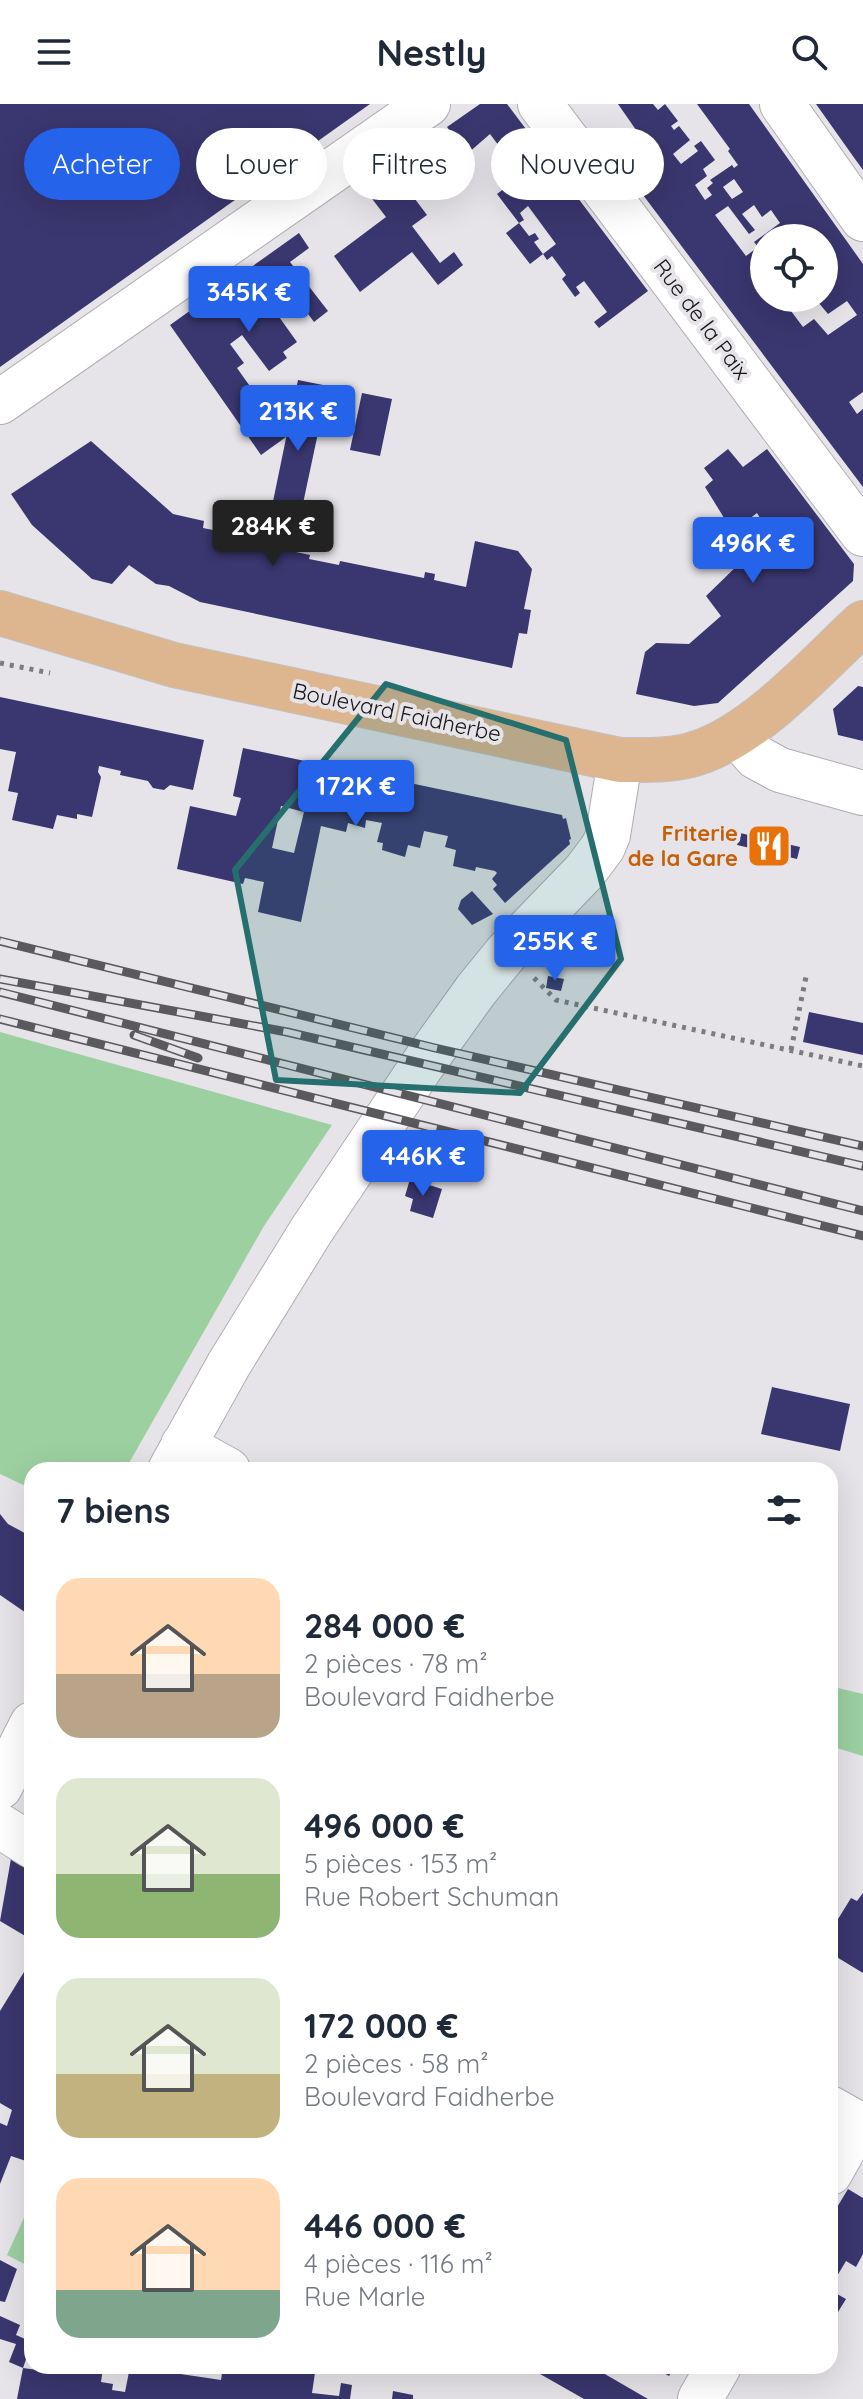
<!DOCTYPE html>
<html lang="fr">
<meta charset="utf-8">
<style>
:root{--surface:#fff;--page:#f2f2f3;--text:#1f2937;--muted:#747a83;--accent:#2563eb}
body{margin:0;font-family:Quicksand,sans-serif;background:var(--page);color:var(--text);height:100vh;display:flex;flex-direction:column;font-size:30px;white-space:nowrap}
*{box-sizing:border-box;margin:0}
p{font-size:26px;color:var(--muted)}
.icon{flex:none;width:44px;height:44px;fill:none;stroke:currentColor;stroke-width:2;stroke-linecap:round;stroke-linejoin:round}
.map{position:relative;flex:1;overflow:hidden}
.details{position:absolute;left:24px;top:1358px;width:814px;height:912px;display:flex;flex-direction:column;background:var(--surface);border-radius:24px;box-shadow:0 8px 32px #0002}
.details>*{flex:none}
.banner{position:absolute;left:24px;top:24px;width:816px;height:72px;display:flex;gap:16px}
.controls{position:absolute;left:750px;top:120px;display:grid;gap:16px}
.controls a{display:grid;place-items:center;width:88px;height:88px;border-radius:50%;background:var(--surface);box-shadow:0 8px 32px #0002;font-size:40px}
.price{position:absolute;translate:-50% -68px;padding:0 18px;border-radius:8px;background:var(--accent);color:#fff;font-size:26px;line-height:52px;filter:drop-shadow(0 2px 4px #0008)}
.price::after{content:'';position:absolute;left:50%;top:48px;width:24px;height:18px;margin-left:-12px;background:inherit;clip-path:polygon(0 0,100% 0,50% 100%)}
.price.on{background:#222;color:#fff}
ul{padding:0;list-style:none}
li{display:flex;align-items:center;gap:24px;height:200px;padding:0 32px}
li span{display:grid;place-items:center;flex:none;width:224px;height:160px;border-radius:24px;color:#555}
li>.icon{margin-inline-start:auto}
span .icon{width:96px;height:96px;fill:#fffc;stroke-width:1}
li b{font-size:34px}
h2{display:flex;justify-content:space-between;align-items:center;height:96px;padding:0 32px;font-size:34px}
.chip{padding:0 28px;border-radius:36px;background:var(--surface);box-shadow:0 8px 32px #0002;font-size:28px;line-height:72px}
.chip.on{background:var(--accent);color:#fff}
header{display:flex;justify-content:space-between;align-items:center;height:104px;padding:0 32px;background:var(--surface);font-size:36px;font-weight:800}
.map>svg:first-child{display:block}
.green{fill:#9cd0a1}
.building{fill:#3a366f;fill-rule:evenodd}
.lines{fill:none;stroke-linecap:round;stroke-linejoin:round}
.minor-casing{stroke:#b0aeb2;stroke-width:46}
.major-casing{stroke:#c2c2c2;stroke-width:46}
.path{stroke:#7c7b7e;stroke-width:5;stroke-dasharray:4 6;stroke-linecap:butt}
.minor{stroke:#fff;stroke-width:44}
.major{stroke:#ddb68f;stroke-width:44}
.rail-casing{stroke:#5a595c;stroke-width:9}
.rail{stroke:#e6e4e8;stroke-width:6;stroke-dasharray:18;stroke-linecap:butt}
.marked{fill:#25706f;fill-opacity:0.2;stroke:#25706f;stroke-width:6;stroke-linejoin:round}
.labels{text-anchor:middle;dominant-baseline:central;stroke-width:8;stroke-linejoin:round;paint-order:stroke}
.street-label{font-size:22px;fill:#141315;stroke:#e6e4e8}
.food-label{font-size:22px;font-weight:bold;fill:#c56008;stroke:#e6e4e8;text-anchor:end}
</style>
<header><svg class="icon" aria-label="menu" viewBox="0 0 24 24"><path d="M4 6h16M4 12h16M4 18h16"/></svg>Nestly<svg class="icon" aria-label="search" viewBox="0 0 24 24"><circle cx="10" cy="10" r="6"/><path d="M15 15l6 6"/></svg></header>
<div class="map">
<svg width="863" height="2295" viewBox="0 0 863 2295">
<rect width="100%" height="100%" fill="#e6e4e8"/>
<path class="green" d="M 0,928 L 332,1021 L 264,1122 L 125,1366 L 32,1366 L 32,1385 L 0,1370 Z
M 830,1582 L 863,1590 L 863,1652 L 830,1642 Z
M 32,2096 L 32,2164 L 7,2151 Z"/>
<path class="building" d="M 0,0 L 370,0 L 0,263 Z
M 480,0 L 507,0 L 648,187 L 599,224 L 594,218 L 607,208 L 584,177 L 576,183 L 580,189 L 575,193 L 562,175 L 566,171 L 552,152 L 547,156 L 543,150 L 556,140 L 528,102 L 520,109 L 524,116 L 519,119 L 497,90 L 515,76 L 512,71 L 522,63 L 526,68 L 531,64 L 509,35 L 499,42 L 490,30 L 467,50 L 447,23 Z
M 618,0 L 653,0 L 658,6 L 665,0 L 678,17 L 671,22 L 674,26 L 679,22 L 690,36 L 673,50 L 681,60 L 698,47 L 694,42 L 701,37 L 715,56 L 703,65 L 707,72 L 695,81 L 705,96 L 712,91 L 707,84 L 713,79 L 710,76 L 732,61 L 734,64 L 738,61 L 728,47 L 730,45 L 697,0 L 749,0 L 863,160 L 863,288 L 849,298 L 857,310 L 863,305 L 863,383 L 634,79 L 659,59 ZM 734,75 L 743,88 L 732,95 L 723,83 ZM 754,101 L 762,113 L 771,106 L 780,119 L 754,138 L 758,143 L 746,152 L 715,111 L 728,102 L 749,130 L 755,126 L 742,110 ZM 764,134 L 824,134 L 824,194 L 764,194 L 764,177 L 753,161 L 760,157 L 764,163 ZM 847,197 L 857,211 L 828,231 L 814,215 L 803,223 L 791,207 L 801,200 L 806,205 L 818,198 L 828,210 Z
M 816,0 L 863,0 L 863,66 L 855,55 Z
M 391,63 L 427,111 L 412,122 L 440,159 L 454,148 L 463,161 L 438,181 L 412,148 L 360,188 L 334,152 L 386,113 L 363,83 Z
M 519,119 L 529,132 L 535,129 L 539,135 L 534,138 L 543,150 L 530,160 L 506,129 Z
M 299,129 L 309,144 L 290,158 L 328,207 L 314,218 L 297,195 L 277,210 L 297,238 L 283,248 L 287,254 L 269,267 L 242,231 L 230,240 L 244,259 L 237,264 L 286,333 L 261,351 L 170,221 Z
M 298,276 L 328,282 L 298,423 L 269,417 Z
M 362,289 L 392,295 L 380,352 L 350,346 Z
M 91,337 L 173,410 L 204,417 L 203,424 L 233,430 L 234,423 L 266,430 L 263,441 L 310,451 L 309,455 L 339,461 L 340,457 L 424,474 L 425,468 L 435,470 L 434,476 L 466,483 L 475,437 L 518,447 L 532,465 L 524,505 L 531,506 L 527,530 L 519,529 L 512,564 L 200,498 L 169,482 L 156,480 L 129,461 L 112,480 L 92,475 L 32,421 L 11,390 Z
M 728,345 L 743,363 L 767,345 L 854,460 L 853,477 L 718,599 L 694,602 L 636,590 L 645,548 L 656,539 L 689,540 L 721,512 L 706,492 L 743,456 L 742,443 L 705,383 L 713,376 L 704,364 ZM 757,409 L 762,417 L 749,423 L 745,418 Z
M 858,582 L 863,583 L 863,637 L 838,631 L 833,605 Z
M 0,593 L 204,636 L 193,686 L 170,681 L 164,686 L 153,684 L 148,677 L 120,671 L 121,667 L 99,662 L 98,668 L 101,673 L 92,713 L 77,710 L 77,715 L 57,711 L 53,725 L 12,716 L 18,689 L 8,687 L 16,648 L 0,645 Z
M 243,644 L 562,711 L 563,715 L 566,714 L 571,735 L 569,736 L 570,740 L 505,799 L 493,785 L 497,781 L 492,775 L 497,769 L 495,767 L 476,763 L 475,767 L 453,762 L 456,746 L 445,743 L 448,732 L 424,727 L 420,744 L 408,741 L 405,753 L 382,746 L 383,739 L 377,738 L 382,719 L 366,716 L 365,724 L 348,719 L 346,728 L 321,722 L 301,818 L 258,808 L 264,778 L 245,774 L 243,780 L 177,765 L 190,702 L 236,712 L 241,694 L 233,692 ZM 281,702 L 304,708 L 294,749 L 272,744 Z
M 740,729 L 800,743 L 797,755 L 737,741 Z
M 472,787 L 493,810 L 472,821 L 458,805 L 461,796 Z
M 548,872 L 564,875 L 561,887 L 546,884 Z
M 809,908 L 863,919 L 863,951 L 803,938 Z
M 410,1075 L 442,1085 L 433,1114 L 410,1107 L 413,1095 L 405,1092 Z
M 772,1283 L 850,1300 L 840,1347 L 761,1330 Z
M 0,1410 L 8,1420 L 32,1433 L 32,1513 L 0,1491 Z
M 12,1749 L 32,1753 L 32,1836 L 0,1817 Z
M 863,1789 L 863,1869 L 830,1849 L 833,1837 L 830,1835 L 830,1828 L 851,1794 L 857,1797 Z
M 32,1855 L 32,1983 L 26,1993 L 32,1996 L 32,2059 L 11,2052 L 0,2080 L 0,2019 L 7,2022 L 12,2006 L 0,1999 L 0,1907 Z
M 848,2085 L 863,2094 L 863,2150 L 856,2163 L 846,2157 L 830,2184 L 830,2115 Z
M 0,2156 L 17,2165 L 5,2198 L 0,2197 Z
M 830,2186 L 846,2195 L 830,2221 Z
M 0,2212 L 20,2221 L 16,2231 L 32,2238 L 23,2264 L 9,2258 L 16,2240 L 0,2235 Z
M 60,2262 L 103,2264 L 101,2278 L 113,2280 L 112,2286 L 125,2288 L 129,2268 L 142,2269 L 143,2262 L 175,2262 L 174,2269 L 221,2276 L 223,2262 L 316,2262 L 312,2289 L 339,2292 L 341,2279 L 352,2281 L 350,2295 L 17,2295 L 23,2264 L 60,2269 Z
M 526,2262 L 591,2262 L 648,2295 L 584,2295 Z
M 652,2262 L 675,2262 L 669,2272 Z
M 393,2287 L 413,2291 L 413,2295 L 392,2295 Z"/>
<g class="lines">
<g class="minor-casing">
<path id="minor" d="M 540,0 L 863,430
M 782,0 L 863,115
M 0,298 L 428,0
M 737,631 L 756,653 L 780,666 L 863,689
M 183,1341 L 228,1366
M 170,1366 L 229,1260 L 311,1127 L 423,960 L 476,886 L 507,848 L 585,767 L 603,743 L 608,731 L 620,656
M 0,1683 L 32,1620
M 0,1722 L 32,1742
M 830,2004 L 858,2020 L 830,2069
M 700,2295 L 719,2262"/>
</g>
<g class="major-casing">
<path id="major" d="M 0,509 L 174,561 L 620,656 C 641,656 662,657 682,653 C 748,641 815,563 863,519"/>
</g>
<path class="path" d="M 0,559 L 50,569
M 534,874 L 556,896 L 863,962
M 791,946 L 807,868"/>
<use href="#minor" class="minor"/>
<use href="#major" class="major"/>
<g class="rail-casing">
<path id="rail" d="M 0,837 L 435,944 L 863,1042
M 0,875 L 287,928 L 863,1062
M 0,888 L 863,1107
M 0,915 L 863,1132
M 134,931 L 198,954"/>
</g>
<use href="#rail" class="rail"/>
</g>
<path class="marked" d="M 386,580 L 566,636 L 621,855 L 520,989 L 276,976 L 235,766 Z"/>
<defs>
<g id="restaurant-square" transform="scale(2.3)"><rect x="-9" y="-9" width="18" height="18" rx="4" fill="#e8710a" stroke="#e6e4e8"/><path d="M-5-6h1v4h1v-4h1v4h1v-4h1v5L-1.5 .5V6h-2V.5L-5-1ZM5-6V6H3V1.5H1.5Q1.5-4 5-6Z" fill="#fff"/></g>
</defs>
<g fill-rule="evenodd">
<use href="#restaurant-square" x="769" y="742"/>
</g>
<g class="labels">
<g class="street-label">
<text transform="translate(702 215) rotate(53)">Rue de la Paix</text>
<text transform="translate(397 608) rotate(12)">Boulevard Faidherbe</text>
</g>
<g class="food-label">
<text x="738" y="729">Friterie<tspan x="738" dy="25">de la Gare</tspan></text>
</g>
</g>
</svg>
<div class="controls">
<a><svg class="icon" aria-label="locate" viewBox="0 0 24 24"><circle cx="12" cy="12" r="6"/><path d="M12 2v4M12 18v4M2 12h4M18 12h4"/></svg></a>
</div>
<b class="price" style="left:249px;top:230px">345K €</b>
<b class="price" style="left:298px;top:349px">213K €</b>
<b class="price on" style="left:273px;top:464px">284K €</b>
<b class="price" style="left:753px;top:481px">496K €</b>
<b class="price" style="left:356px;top:724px">172K €</b>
<b class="price" style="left:555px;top:879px">255K €</b>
<b class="price" style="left:423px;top:1094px">446K €</b>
<div class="banner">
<a class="chip on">Acheter</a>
<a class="chip">Louer</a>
<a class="chip">Filtres</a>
<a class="chip">Nouveau</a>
</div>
<section class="details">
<h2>7 biens<svg class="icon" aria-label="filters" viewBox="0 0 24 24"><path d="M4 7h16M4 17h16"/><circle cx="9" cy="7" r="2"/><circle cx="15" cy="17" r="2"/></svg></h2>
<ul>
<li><span style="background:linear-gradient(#ffd9b3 60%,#b9a48a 0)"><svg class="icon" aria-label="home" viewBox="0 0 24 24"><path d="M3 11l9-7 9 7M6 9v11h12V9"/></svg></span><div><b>284 000 €</b><p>2 pièces · 78 m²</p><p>Boulevard Faidherbe</p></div></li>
<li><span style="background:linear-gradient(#dfe7d0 60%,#8fb573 0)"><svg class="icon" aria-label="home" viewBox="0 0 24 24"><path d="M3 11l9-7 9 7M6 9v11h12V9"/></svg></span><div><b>496 000 €</b><p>5 pièces · 153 m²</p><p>Rue Robert Schuman</p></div></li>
<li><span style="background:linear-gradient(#dfe7d0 60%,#c2b280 0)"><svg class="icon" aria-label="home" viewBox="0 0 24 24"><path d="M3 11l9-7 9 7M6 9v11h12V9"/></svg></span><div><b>172 000 €</b><p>2 pièces · 58 m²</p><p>Boulevard Faidherbe</p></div></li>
<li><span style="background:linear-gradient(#ffd9b3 70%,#7fa58c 0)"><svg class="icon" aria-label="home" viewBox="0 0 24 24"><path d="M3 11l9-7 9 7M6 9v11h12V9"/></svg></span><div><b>446 000 €</b><p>4 pièces · 116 m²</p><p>Rue Marle</p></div></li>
</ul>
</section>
</div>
